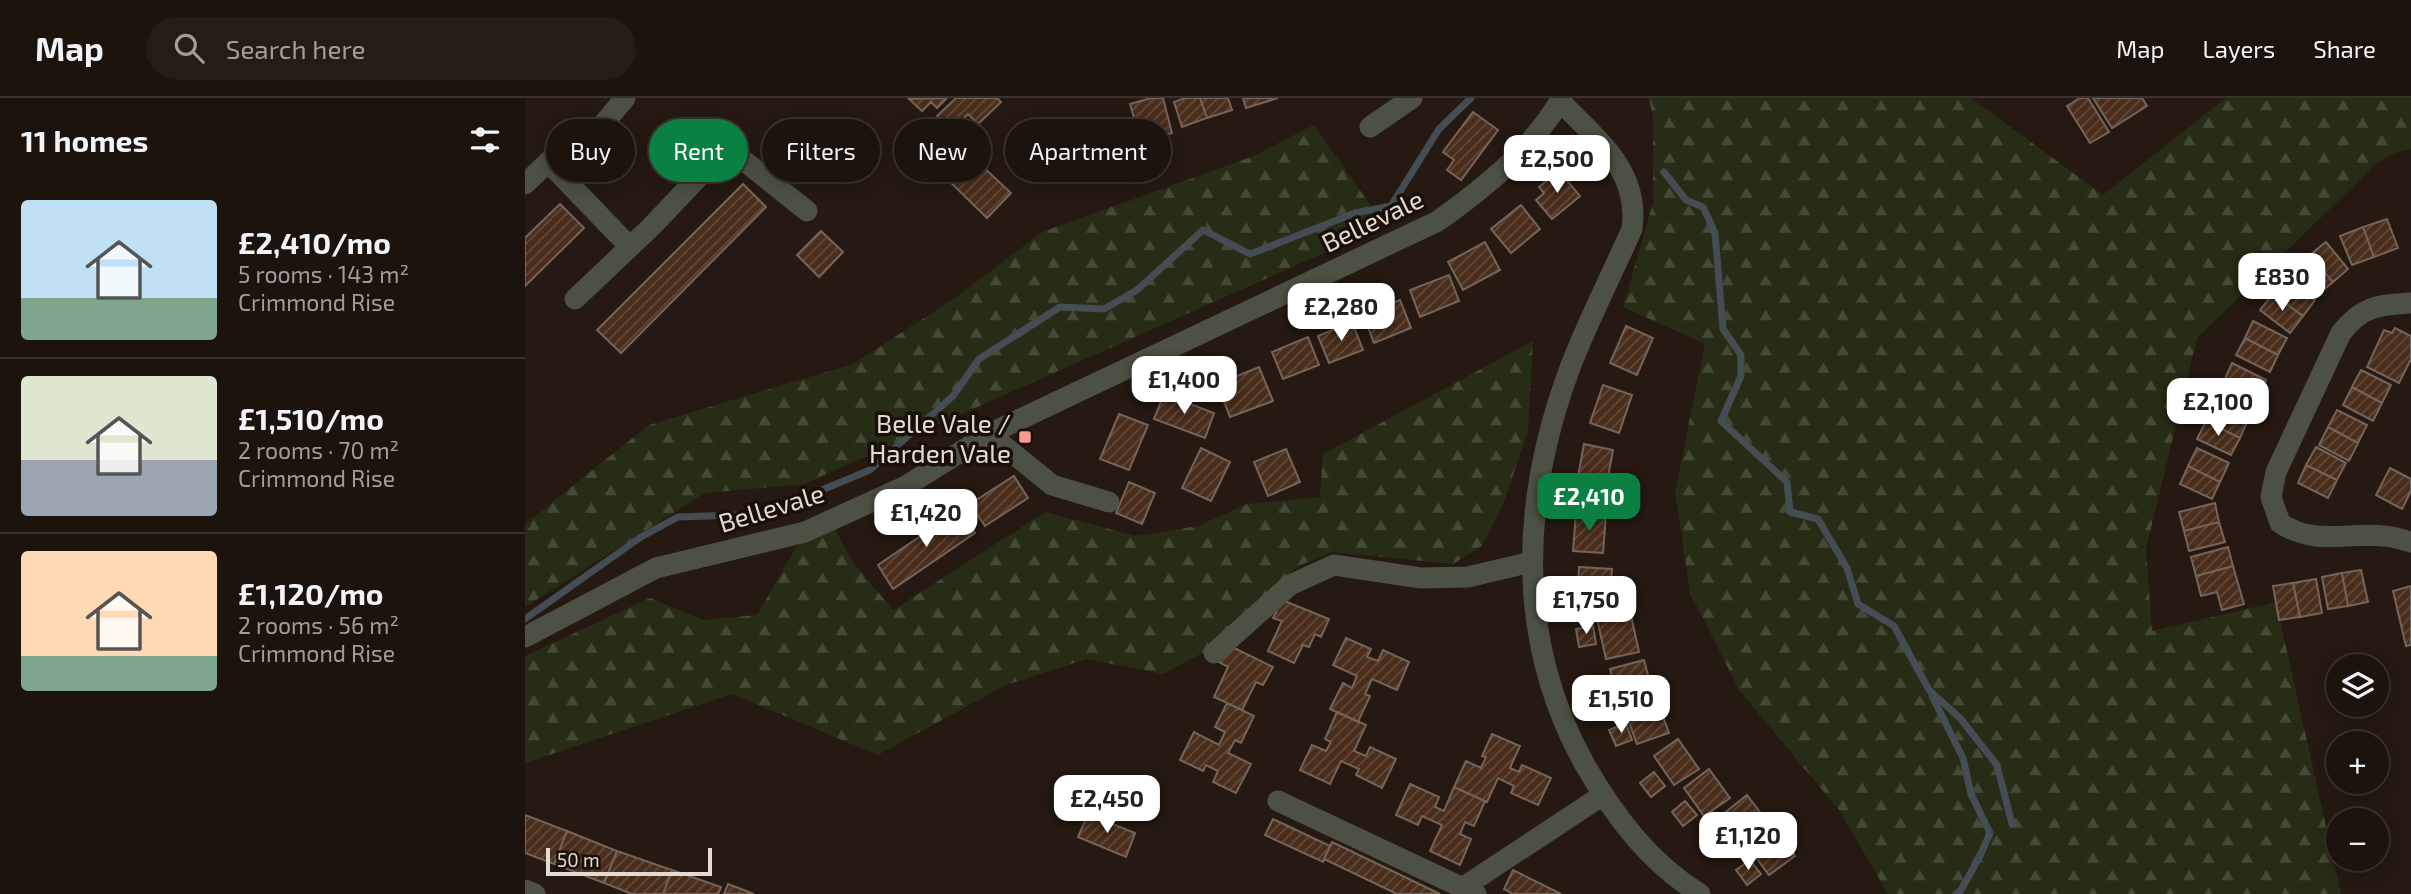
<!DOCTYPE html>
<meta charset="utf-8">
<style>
:root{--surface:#1c130d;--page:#251c16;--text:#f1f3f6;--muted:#a09e9d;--line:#3a322e;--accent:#0b8043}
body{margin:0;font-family:"Exo 2",sans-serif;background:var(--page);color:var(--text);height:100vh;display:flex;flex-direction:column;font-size:26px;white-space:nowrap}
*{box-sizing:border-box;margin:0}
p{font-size:23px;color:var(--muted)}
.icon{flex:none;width:38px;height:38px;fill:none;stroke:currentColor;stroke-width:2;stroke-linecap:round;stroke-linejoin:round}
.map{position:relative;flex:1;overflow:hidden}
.sheet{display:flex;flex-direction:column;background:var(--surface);width:525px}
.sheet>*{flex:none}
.top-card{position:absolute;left:21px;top:21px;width:665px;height:63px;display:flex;gap:14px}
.buttons{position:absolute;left:1801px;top:556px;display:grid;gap:14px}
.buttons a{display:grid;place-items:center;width:63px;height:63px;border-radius:50%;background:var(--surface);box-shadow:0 4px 18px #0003,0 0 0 2px var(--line);font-size:35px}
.scale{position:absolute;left:21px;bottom:18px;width:166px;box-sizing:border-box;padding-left:7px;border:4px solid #e3dad5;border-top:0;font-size:19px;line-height:24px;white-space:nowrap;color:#e3dad5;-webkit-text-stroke:5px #1b1008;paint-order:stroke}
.price{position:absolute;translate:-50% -60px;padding:0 16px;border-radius:14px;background:#fff;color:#222;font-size:23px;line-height:46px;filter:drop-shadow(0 2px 4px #0008)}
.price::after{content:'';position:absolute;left:50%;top:42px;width:21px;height:16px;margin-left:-10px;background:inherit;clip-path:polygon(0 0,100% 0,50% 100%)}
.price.on{background:var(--accent);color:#fff}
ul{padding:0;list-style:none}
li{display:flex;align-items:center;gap:21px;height:175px;padding:0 21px}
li+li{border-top:2px solid var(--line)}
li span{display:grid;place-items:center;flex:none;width:196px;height:140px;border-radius:7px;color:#555}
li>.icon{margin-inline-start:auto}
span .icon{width:84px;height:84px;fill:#fffc;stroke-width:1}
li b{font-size:30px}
h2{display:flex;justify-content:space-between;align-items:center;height:84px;padding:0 21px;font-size:30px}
.chip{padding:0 24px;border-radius:32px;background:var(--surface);box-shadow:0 4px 18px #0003,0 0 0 2px var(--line);font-size:24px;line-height:63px}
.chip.on{background:var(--accent);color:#fff}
header{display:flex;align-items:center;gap:42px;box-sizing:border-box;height:98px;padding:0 35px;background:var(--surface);border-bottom:2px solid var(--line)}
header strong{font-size:33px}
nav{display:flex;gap:38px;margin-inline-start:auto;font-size:24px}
.search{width:490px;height:63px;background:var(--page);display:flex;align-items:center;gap:18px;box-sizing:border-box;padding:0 24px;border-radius:38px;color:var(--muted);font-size:26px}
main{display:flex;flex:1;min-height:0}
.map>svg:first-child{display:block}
.forest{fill:url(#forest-firs)}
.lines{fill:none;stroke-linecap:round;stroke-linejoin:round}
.stream{stroke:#444c54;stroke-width:7}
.building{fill:url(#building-hatch);stroke:#74655c;stroke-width:2}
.minor{stroke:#4c5143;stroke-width:21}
.poi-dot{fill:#f59c90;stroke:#1b1008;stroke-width:2.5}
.labels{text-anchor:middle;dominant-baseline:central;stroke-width:7;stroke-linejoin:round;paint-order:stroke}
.street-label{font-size:26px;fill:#e3dad5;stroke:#1b1008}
.poi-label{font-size:26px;fill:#e3dad5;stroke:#1b1008;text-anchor:end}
</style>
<header>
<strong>Map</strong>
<div class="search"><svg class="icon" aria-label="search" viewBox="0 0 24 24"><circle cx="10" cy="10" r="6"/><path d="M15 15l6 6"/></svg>Search here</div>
<nav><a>Map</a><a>Layers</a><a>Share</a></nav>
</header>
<main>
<section class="sheet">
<h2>11 homes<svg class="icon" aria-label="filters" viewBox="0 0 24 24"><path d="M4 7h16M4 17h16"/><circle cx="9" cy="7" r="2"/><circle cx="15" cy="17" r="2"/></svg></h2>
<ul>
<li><span style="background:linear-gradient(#bfe0f5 70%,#7fa58c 0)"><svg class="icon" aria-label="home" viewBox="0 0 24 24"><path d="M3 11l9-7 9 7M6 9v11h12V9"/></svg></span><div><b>£2,410/mo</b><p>5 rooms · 143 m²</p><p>Crimmond Rise</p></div></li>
<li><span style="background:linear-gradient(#dfe7d0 60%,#9aa5b1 0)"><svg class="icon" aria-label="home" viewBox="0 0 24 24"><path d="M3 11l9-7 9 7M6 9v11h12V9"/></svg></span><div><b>£1,510/mo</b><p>2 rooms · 70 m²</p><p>Crimmond Rise</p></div></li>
<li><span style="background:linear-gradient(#ffd9b3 75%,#7fa58c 0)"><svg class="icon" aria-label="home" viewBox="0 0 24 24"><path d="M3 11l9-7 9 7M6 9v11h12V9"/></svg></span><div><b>£1,120/mo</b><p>2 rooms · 56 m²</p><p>Crimmond Rise</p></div></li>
</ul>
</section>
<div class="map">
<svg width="1886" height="796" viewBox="0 0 1886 796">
<defs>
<pattern id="forest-firs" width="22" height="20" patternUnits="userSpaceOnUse" patternTransform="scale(1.75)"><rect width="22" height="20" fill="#262c15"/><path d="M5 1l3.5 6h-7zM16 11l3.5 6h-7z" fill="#454a36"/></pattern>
<pattern id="building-hatch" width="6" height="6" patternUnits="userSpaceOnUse" patternTransform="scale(1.75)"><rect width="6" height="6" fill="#4a2d1b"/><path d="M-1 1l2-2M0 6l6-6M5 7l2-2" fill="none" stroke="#644b3b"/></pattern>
</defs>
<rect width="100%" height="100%" fill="#251911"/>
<path class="forest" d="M 1124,0 L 1446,0 L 1578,97 L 1701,0 L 1886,0 L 1886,51 L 1869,55 L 1853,64 L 1672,240 L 1621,451 L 1627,533 L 1751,504 L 1816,796 L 1363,796 L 1314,712 L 1214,592 L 1165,494 L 1150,394 L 1180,246 L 1098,209 L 1128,105 L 1128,20 Z
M 789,27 L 860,128 L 279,386 L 180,395 L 0,509 L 0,426 L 124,327 L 328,266 L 430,200 L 517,134 L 726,59 Z
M 1008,243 L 1003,333 L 979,404 L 957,448 L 928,466 L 807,454 L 776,467 L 753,484 L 679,554 L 638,576 L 562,561 L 481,587 L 353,657 L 207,596 L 0,665 L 0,558 L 125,500 L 178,522 L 232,517 L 272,448 L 307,425 L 327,463 L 368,512 L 520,414 L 611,438 L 673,428 L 722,406 L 795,399 L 798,356 Z"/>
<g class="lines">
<path class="stream" d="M 1139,74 L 1161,102 L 1178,109 L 1190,135 L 1198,231 L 1216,257 L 1216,278 L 1196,323 L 1262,384 L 1265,414 L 1293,421 L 1322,470 L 1333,506 L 1369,528 L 1404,592 L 1435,620 L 1472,667 L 1487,726
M 0,521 L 116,439 L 153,419 L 239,416 L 345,372 L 428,298 L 454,261 L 535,209 L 579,211 L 612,192 L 678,132 L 725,156 L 830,115 L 866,108 L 914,31 L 946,0
M 1407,598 L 1438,660 L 1446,696 L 1465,735 L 1455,758 L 1436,792 L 1431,796"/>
</g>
<path class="building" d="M 422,0 L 412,10 L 406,4 L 397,13 L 384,1 Z
M 431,0 L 472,0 L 476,4 L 453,26 L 443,16 L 426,33 L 412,18 Z
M 626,0 L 638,0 L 647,35 L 616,43 L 605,6 Z
M 660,0 L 675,0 L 682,20 L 657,29 L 649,4 Z
M 675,0 L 703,0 L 707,12 L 682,20 Z
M 718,0 L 753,0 L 721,10 Z
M 1555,0 L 1563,0 L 1584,34 L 1565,45 L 1542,8 Z
M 1568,0 L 1617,0 L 1622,8 L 1587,30 Z
M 948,14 L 973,32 L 936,82 L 922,72 L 929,62 L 918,54 Z
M 598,25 L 608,58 L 523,83 L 513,50 Z
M 440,52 L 486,95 L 462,120 L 417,76 Z
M 1034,73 L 1055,98 L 1027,121 L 1011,102 L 1019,95 L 1014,89 Z
M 218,86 L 241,109 L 96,255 L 72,232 Z
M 35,106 L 59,130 L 0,188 L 0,140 Z
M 996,107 L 1015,131 L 986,155 L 966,131 Z
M 1862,121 L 1873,150 L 1849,159 L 1838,129 Z
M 1838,129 L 1849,159 L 1827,167 L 1815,138 Z
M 296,133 L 318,154 L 294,179 L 272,157 Z
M 960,144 L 975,172 L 938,192 L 923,164 Z
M 1801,144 L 1823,171 L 1808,184 L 1785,157 Z
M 1785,157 L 1808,184 L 1792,197 L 1770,170 Z
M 924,177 L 934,203 L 895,219 L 885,192 Z
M 1760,179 L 1790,202 L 1778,218 L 1748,196 Z
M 1748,196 L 1778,218 L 1765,235 L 1735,212 Z
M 875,202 L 886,230 L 849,245 L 838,216 Z
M 1728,223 L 1762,240 L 1753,257 L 1720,240 Z
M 827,224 L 838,252 L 804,265 L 793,238 Z
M 1101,228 L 1128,240 L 1112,277 L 1085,265 Z
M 1870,230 L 1886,238 L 1886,261 L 1874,285 L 1842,269 L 1859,232 L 1867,235 Z
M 783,239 L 794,267 L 758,281 L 747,254 Z
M 1720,240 L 1753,257 L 1745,274 L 1711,257 Z
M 1707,265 L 1741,282 L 1733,299 L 1699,283 Z
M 734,269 L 748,303 L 705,319 L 692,286 Z
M 1836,272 L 1866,287 L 1857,305 L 1827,289 Z
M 1699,283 L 1733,299 L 1725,317 L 1690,300 Z
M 1078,287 L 1107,297 L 1094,335 L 1065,325 Z
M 1827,289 L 1857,305 L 1848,323 L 1818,307 Z
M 639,296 L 689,315 L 680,340 L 629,321 Z
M 1690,305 L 1723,322 L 1715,340 L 1681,323 Z
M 1812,312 L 1842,327 L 1833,345 L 1803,329 Z
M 594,316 L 623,327 L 604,372 L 575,361 Z
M 1681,323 L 1715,340 L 1706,357 L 1672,341 Z
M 1803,329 L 1833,345 L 1824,363 L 1794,347 Z
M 1059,346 L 1088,352 L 1080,395 L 1051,389 Z
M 1791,349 L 1821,365 L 1812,382 L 1781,367 Z
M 676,350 L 705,364 L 686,403 L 657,390 Z
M 1672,350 L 1704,365 L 1695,384 L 1663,368 Z
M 761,351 L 775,384 L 743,398 L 729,364 Z
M 1781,367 L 1812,382 L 1803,400 L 1773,385 Z
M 1663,368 L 1695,384 L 1687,401 L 1655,386 Z
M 1865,370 L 1886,381 L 1886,393 L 1877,411 L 1851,397 Z
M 489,378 L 503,400 L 460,428 L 445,406 Z
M 604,384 L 630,395 L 617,426 L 591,415 Z
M 1690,405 L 1694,424 L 1659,433 L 1654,414 Z
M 434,412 L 450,435 L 368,491 L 353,467 Z
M 1051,414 L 1081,417 L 1078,455 L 1048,453 Z
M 1694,424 L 1700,444 L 1664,453 L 1659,433 Z
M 1703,449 L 1708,468 L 1671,478 L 1666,459 Z
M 1708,468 L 1719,506 L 1697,512 L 1692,494 L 1676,498 L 1671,478 Z
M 1054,469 L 1087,471 L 1084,506 L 1052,504 Z
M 1836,472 L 1843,504 L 1823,508 L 1817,475 Z
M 1817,475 L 1823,508 L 1803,511 L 1797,479 Z
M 1791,481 L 1797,515 L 1775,519 L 1768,485 Z
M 1768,485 L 1775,519 L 1754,522 L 1748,488 Z
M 1886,488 L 1886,547 L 1881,548 L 1868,493 Z
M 757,502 L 804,521 L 796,539 L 790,536 L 784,549 L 778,547 L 769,565 L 743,553 L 757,523 L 748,520 Z
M 1105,513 L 1114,554 L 1081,561 L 1072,521 Z
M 1068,528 L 1071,546 L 1054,549 L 1051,531 Z
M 821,540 L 846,551 L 842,559 L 853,563 L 858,552 L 884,564 L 872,592 L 847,581 L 840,596 L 845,598 L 833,624 L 805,611 L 818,585 L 827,590 L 832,578 L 808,567 Z
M 703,547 L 748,569 L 738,587 L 731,584 L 717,612 L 689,599 L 703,569 L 694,564 Z
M 1119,562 L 1128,596 L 1094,605 L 1085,571 Z
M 1084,578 L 1088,596 L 1071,600 L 1066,583 Z
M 1132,602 L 1144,635 L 1112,646 L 1100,613 Z
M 702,605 L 729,618 L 716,645 L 710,642 L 703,655 L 726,666 L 711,695 L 688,684 L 693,673 L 681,667 L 678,673 L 655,662 L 669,634 L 694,647 L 700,634 L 690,629 Z
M 812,614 L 841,627 L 829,653 L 841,658 L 845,649 L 871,661 L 857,690 L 831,677 L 834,671 L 816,663 L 805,686 L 775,672 L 787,647 L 801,653 L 806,644 L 800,641 Z
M 1101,625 L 1107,642 L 1091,648 L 1084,632 Z
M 967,636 L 995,648 L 985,670 L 994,674 L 997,667 L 1026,680 L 1013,707 L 986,695 L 989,688 L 973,680 L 962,704 L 929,689 L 941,663 L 956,670 L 961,659 L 957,658 Z
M 1153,641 L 1174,671 L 1149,687 L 1129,658 Z
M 1184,671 L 1205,700 L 1179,718 L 1159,690 Z
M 1129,674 L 1140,688 L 1126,699 L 1115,685 Z
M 885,686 L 914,699 L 910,709 L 919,713 L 929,689 L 960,703 L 949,728 L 940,724 L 935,736 L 946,741 L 935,767 L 905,753 L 917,727 L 897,718 L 893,727 L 871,717 Z
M 1222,697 L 1241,722 L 1216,742 L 1197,717 Z
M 1160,703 L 1172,717 L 1158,728 L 1147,714 Z
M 563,716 L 610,735 L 601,759 L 553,739 Z
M 0,717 L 42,733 L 29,766 L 0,755 Z
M 748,721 L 805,748 L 798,764 L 740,737 Z
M 1199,728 L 1210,742 L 1196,753 L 1185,739 Z
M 1249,729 L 1270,758 L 1244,777 L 1223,749 Z
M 42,733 L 92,753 L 79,785 L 29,766 Z
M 807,744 L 915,796 L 872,796 L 799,761 Z
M 92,753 L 147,772 L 138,796 L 107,796 L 79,785 Z
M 1225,762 L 1236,776 L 1222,787 L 1211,772 Z
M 147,772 L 196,789 L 193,796 L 138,796 Z
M 988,772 L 1036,796 L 988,796 L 979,791 Z
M 203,786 L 229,796 L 199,796 Z"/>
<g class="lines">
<path class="minor" d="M 1035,3 C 1072,42 1115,72 1107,131 C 1087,176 1064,221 1046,267 C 996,400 989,540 1060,667 C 1090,719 1124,764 1175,796
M 845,29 L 887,0
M 23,64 L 104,148
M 0,86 L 23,64 L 76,29 L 100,0
M 50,201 L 127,128 L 202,49 L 282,113
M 1886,205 C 1853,207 1837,208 1816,235 L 1751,374 L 1746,399 L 1755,425 C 1790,448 1821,434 1859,438 C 1868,438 1877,442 1886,444
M 464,336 L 527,387 L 584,404
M 0,539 L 131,470 L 280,434 L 381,388 L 464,336 L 913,123 C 962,88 1005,53 1037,0
M 689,555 L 765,487 L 809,467 L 896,480 L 943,479 L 1006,464
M 753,703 L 951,796
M 937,790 L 1078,697
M 0,792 L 10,796"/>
</g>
<rect class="poi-dot" x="493" y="332" width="14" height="14" rx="3.5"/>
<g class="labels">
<g class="street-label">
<text transform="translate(847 122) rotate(-26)">Bellevale</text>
<text transform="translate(246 409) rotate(-17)">Bellevale</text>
</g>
<g class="poi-label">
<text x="486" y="324">Belle Vale /<tspan x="486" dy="30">Harden Vale</tspan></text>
</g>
</g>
</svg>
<div class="buttons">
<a><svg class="icon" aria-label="layers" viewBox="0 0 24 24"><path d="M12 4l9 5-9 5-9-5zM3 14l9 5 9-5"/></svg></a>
<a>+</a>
<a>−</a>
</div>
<div class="scale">50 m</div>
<b class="price" style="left:1032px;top:97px">£2,500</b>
<b class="price" style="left:1757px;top:215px">£830</b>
<b class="price" style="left:816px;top:245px">£2,280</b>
<b class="price" style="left:659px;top:318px">£1,400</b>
<b class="price" style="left:1693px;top:340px">£2,100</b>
<b class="price on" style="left:1064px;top:435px">£2,410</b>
<b class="price" style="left:401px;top:451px">£1,420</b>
<b class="price" style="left:1061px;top:538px">£1,750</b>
<b class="price" style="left:1096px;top:637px">£1,510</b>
<b class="price" style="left:582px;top:737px">£2,450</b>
<b class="price" style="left:1223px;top:774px">£1,120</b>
<div class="top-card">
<a class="chip">Buy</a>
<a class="chip on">Rent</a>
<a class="chip">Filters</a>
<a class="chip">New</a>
<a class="chip">Apartment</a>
</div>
</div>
</main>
